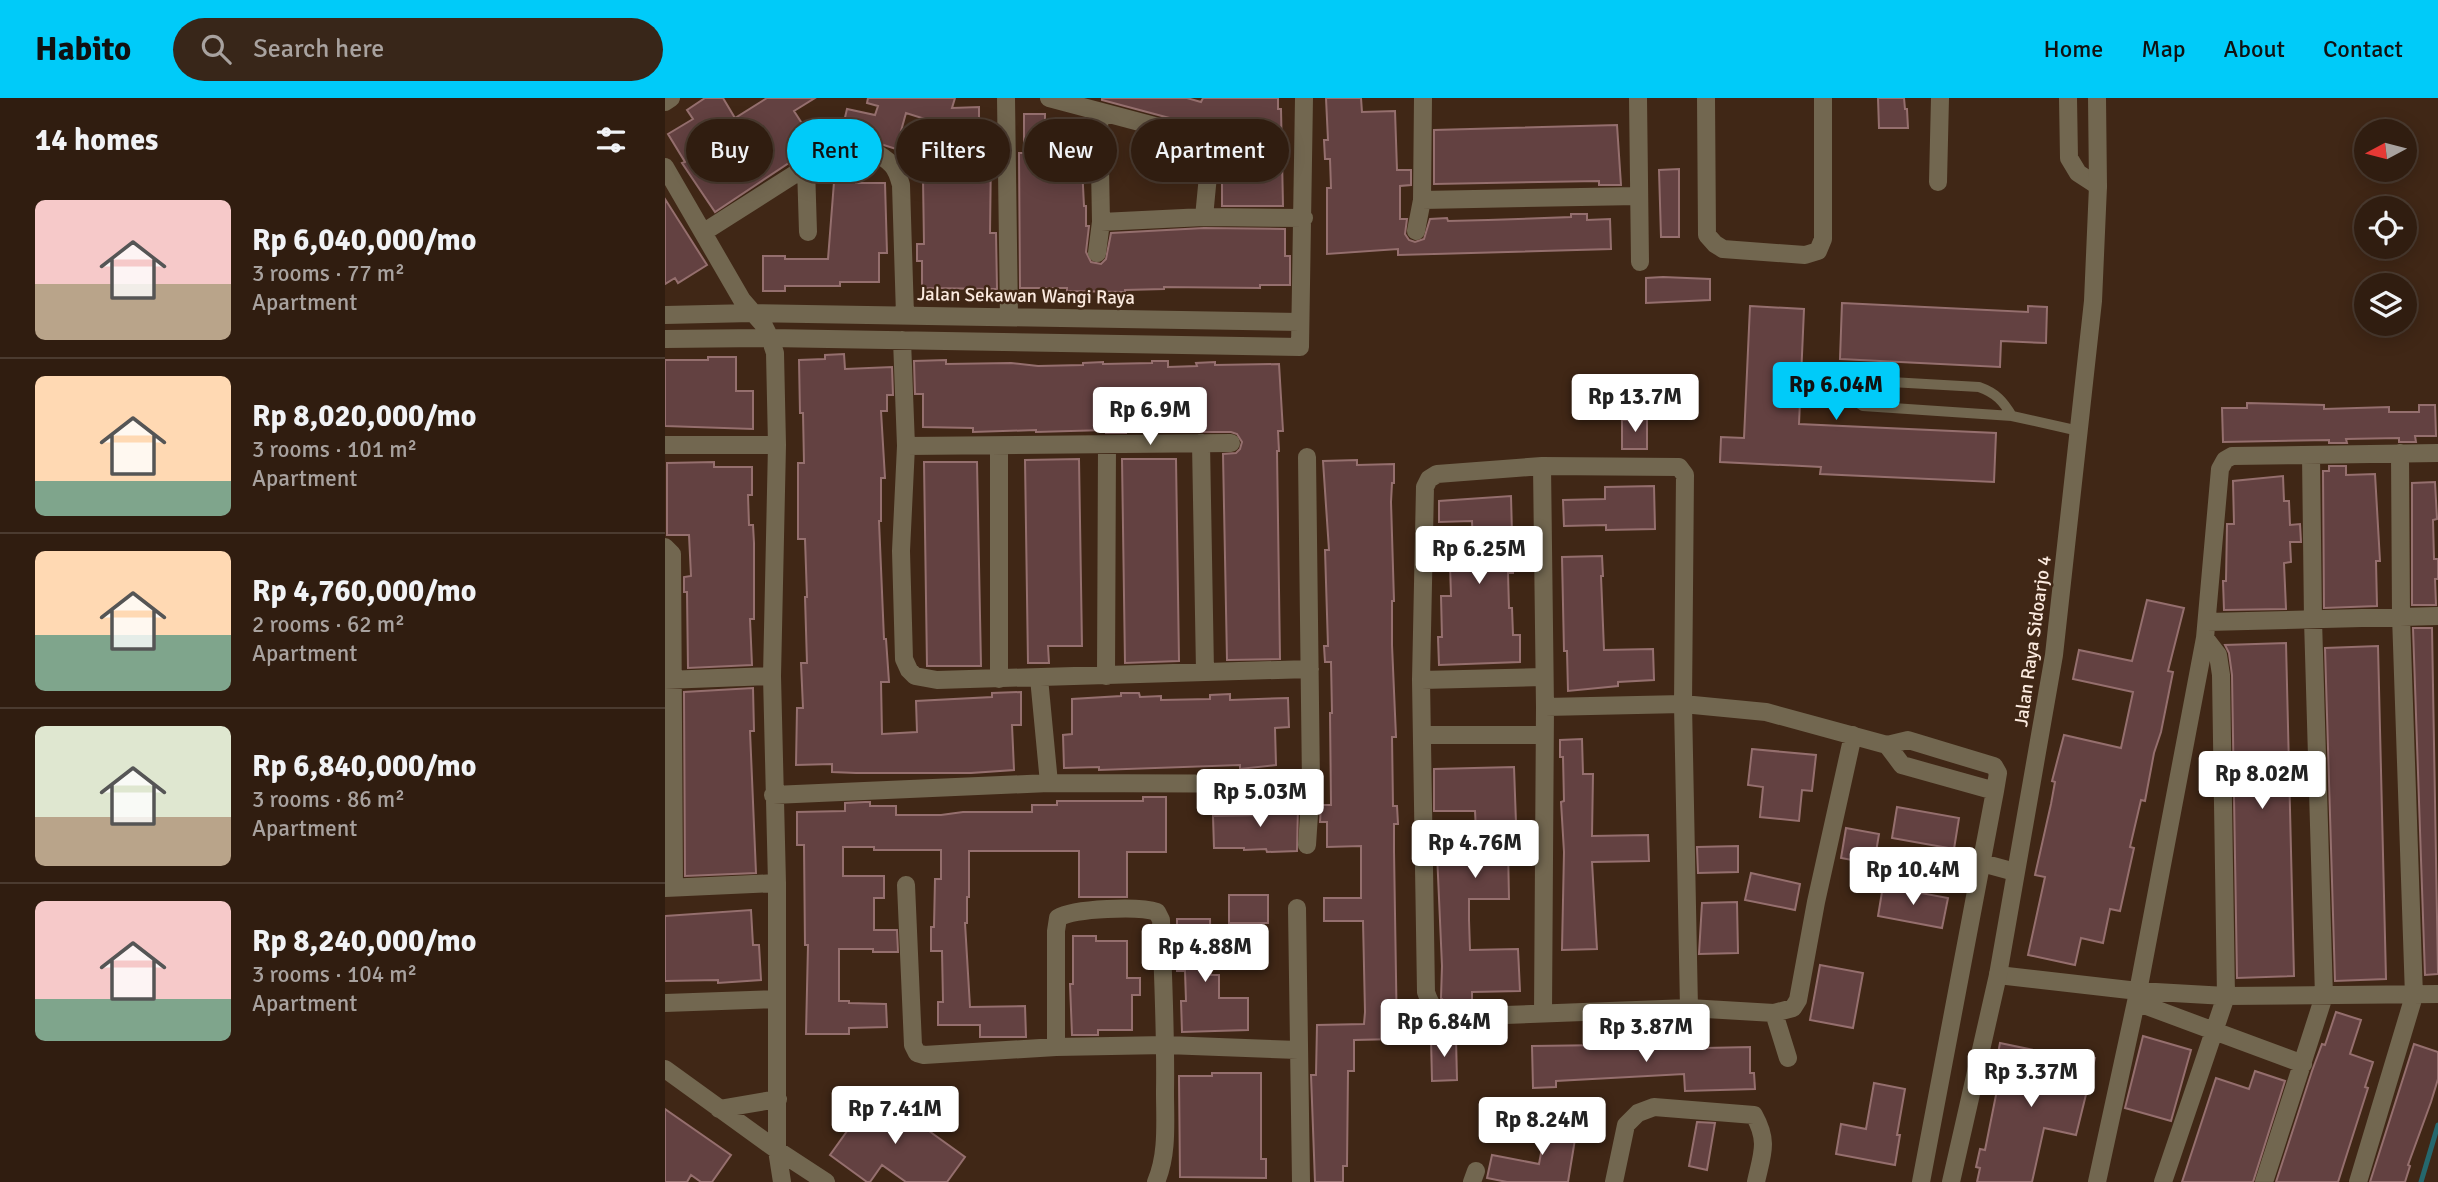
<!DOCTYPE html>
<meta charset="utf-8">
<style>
:root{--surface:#301d10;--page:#382619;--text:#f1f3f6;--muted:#a8a29f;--line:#4b3b30;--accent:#00cbf9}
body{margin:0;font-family:Signika,sans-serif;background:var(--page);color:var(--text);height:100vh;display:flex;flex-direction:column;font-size:26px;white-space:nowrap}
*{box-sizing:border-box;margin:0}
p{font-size:23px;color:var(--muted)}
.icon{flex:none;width:38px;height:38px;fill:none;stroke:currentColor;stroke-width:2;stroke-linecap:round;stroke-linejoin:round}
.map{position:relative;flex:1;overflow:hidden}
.details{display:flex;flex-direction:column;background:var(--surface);width:665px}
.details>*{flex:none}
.banner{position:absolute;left:21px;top:21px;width:665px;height:63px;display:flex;gap:14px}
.needle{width:46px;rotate:263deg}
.buttons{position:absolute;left:1689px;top:21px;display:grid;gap:14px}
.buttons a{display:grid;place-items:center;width:63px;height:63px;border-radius:50%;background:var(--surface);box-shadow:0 4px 18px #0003,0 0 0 2px var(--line);font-size:35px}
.price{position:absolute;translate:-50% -60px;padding:0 16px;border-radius:7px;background:#fff;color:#222;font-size:23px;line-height:46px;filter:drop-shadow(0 2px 4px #0008)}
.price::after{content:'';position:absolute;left:50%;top:42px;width:21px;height:16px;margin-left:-10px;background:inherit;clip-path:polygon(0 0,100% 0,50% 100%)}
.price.current{background:var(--accent);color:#111}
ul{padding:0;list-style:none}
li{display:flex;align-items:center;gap:21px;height:175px;padding:0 35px}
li+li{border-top:2px solid var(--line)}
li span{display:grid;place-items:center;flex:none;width:196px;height:140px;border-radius:10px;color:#555}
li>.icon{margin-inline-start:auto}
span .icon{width:84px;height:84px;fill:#fffc;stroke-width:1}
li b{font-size:30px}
h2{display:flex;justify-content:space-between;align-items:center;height:84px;padding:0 35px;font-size:30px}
.chip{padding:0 24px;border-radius:32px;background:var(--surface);box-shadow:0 4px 18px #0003,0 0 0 2px var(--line);font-size:24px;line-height:63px}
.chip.current{background:var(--accent);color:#111}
header{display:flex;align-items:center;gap:42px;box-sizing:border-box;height:98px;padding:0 35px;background:var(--accent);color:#111}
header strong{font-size:33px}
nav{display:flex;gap:38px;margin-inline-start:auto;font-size:24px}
.search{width:490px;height:63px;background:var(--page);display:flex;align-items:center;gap:18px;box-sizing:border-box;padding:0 24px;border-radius:38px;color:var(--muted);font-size:26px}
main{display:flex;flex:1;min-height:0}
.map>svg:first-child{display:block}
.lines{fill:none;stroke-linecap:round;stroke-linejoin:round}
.stream{stroke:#25676d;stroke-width:5}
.building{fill:#634141;stroke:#956f6e;stroke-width:2}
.service{stroke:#726750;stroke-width:10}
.minor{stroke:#726750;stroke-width:18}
.tertiary{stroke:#726750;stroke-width:18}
.labels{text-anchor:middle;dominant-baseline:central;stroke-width:5;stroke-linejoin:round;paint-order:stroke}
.street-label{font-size:19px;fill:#fbeadf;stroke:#402716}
</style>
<header>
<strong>Habito</strong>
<div class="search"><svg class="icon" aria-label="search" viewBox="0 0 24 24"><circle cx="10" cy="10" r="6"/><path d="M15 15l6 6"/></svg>Search here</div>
<nav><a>Home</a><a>Map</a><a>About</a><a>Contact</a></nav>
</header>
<main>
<section class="details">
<h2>14 homes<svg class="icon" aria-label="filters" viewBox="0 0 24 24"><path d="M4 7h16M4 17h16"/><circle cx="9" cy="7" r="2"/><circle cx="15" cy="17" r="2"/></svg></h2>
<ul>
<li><span style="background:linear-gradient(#f6c9c9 60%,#b9a48a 0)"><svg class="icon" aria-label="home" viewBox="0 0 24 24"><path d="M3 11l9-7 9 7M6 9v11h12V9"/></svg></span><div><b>Rp 6,040,000/mo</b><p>3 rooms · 77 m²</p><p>Apartment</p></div></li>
<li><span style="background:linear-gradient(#ffd9b3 75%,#7fa58c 0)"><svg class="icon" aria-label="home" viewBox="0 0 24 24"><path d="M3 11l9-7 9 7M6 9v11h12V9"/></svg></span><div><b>Rp 8,020,000/mo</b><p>3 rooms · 101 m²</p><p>Apartment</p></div></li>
<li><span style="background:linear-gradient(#ffd9b3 60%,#7fa58c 0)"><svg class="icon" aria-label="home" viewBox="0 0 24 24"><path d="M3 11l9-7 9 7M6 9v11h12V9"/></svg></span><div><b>Rp 4,760,000/mo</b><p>2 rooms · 62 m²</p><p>Apartment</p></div></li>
<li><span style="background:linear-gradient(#dfe7d0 65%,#b9a48a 0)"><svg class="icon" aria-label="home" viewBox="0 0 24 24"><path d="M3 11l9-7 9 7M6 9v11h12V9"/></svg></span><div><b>Rp 6,840,000/mo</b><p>3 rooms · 86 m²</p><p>Apartment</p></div></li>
<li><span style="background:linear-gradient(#f6c9c9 70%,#7fa58c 0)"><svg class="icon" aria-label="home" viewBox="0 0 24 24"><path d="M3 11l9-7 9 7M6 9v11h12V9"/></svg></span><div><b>Rp 8,240,000/mo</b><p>3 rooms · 104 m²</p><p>Apartment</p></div></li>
</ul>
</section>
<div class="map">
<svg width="1773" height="1084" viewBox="0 0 1773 1084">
<rect width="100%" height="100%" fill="#402716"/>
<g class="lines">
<path class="stream" d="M 1756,1084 L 1773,1027"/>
</g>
<path class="building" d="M 40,0 L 58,0 L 70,20 L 102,0 L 150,0 L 129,13 L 151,47 L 50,114 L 17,65 L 20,64 L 3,36 L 28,21 L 22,12 Z
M 203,0 L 290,0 L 287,10 L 314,9 L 314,38 L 241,15 L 231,51 L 197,40 L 175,41 L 182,11 L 210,17 L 213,8 L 202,5 Z
M 437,0 L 522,0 L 536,4 L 538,0 L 613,0 L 613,11 L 616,11 L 618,108 L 557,108 L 557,42 L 548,39 L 538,29 L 437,2 Z
M 661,0 L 696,0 L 697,14 L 730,13 L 732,72 L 746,72 L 746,87 L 735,88 L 735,121 L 742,121 L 740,136 L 744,142 L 750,144 L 759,141 L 765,121 L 782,120 L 783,123 L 823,122 L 906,119 L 906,116 L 922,116 L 922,122 L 945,121 L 946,151 L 733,157 L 733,151 L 662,156 L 662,90 L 666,90 L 665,61 L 660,61 L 659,42 L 663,42 Z
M 1213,0 L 1239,0 L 1240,11 L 1242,11 L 1243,30 L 1214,30 Z
M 359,16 L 380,16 L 380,30 L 415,29 L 419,108 L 421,108 L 421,128 L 424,128 L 421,154 L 426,164 L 436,166 L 441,161 L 446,135 L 539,130 L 620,131 L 620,158 L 625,158 L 625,187 L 595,187 L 595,190 L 499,189 L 499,191 L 460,192 L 460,194 L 402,193 L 402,190 L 355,190 L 354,55 L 372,55 L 359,51 Z
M 952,27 L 956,87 L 934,87 L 934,83 L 769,86 L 769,32 Z
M 326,55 L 325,135 L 331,135 L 332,191 L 257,190 L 257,163 L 252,163 L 252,146 L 259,146 L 258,81 L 255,81 L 254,56 Z
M 191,62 L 191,85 L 220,85 L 222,155 L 214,155 L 214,184 L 175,184 L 175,188 L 120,188 L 120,193 L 98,193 L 98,158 L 120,158 L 120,161 L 163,161 L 169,84 L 175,84 L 175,64 Z
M 1014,71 L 1014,139 L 996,139 L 994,72 Z
M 0,101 L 42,167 L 13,185 L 10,180 L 0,186 Z
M 998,179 L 1045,181 L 1045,202 L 981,205 L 981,180 Z
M 1177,205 L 1363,214 L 1363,208 L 1382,209 L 1381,245 L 1336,243 L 1335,269 L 1175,261 Z
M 1085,208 L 1139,211 L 1134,326 L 1331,335 L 1329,384 L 1155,376 L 1156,369 L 1055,364 L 1056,339 L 1079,340 Z
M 179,256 L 180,271 L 227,269 L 228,297 L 222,297 L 222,313 L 216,313 L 220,380 L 216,380 L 216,423 L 214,423 L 219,541 L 221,541 L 224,584 L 216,584 L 217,636 L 252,634 L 251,603 L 327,599 L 327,595 L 356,594 L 356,627 L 347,627 L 349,672 L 306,675 L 191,675 L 167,674 L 167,666 L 131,667 L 132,610 L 138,610 L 136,565 L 142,565 L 140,499 L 142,499 L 140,441 L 133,441 L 133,365 L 139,365 L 138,315 L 135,315 L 134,262 L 160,261 L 160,257 Z
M 43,259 L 71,259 L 71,293 L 88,293 L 88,331 L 0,328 L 0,262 L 43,262 Z
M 281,262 L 281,266 L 346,265 L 373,268 L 418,267 L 418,265 L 438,264 L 438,266 L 487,265 L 487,263 L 503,263 L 503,269 L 532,268 L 531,265 L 550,264 L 550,267 L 614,266 L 618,333 L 613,333 L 614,353 L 612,353 L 615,561 L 562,562 L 558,356 L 571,355 L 575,351 L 577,344 L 572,336 L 566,334 L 510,334 L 510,332 L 461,333 L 461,335 L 441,335 L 441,332 L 371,334 L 371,332 L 308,334 L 308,330 L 258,329 L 258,296 L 250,296 L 249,263 Z
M 1582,305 L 1659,307 L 1659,311 L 1724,309 L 1724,314 L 1754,314 L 1754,307 L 1770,307 L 1771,338 L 1750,338 L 1751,344 L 1734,344 L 1734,340 L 1681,341 L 1682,345 L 1664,345 L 1664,342 L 1558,344 L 1557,310 L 1582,310 Z
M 982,321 L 982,351 L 957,351 L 957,322 Z
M 414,361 L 417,548 L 383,548 L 384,565 L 363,565 L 360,362 Z
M 457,361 L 511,361 L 514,563 L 460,565 Z
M 692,362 L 692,367 L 729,366 L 729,385 L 727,385 L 726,404 L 729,503 L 727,503 L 727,547 L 731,639 L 727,639 L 728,708 L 732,708 L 733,726 L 729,726 L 729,753 L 732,941 L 689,942 L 689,973 L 683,973 L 682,1068 L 678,1068 L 678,1084 L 650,1084 L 646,977 L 651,977 L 652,927 L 699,926 L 700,914 L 698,823 L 659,823 L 659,800 L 696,800 L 696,748 L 662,749 L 662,724 L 655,724 L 656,707 L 666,707 L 665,615 L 667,615 L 666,564 L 660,564 L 659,548 L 663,548 L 660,452 L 664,452 L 658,363 Z
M 49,364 L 49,369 L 87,369 L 87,397 L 83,397 L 84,427 L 88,427 L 89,445 L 89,521 L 85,521 L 87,567 L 23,570 L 22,494 L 19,494 L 19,479 L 26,478 L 24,437 L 2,437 L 2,365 Z
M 259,364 L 312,364 L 316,568 L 262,568 Z
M 1664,368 L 1681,368 L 1681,377 L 1710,376 L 1715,463 L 1711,463 L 1712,508 L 1659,510 L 1658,373 L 1664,373 Z
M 1618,378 L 1619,403 L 1624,403 L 1625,427 L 1635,426 L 1636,444 L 1625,444 L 1626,464 L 1619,465 L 1621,511 L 1559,512 L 1558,483 L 1561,483 L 1562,426 L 1569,426 L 1568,383 Z
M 1770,384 L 1772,421 L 1768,422 L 1769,461 L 1773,461 L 1773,481 L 1770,481 L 1771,507 L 1747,507 L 1747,385 Z
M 989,388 L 990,431 L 941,432 L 941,427 L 899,428 L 898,402 L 940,401 L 940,389 Z
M 846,398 L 847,436 L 850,436 L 850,452 L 848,452 L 848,475 L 843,475 L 844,510 L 847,510 L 848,537 L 855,537 L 855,564 L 774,567 L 773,539 L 777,539 L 776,498 L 786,498 L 785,467 L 776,467 L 776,452 L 808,452 L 807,423 L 774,424 L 774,403 Z
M 937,458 L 938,478 L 936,478 L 939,552 L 988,551 L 989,582 L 953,584 L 953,588 L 903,593 L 902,553 L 899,553 L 897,459 Z
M 1482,502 L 1519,510 L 1503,573 L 1508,574 L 1496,634 L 1489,655 L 1480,703 L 1476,702 L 1465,749 L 1469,750 L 1455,813 L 1445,811 L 1438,845 L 1416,840 L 1410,867 L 1363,857 L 1380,779 L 1370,777 L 1386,706 L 1390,684 L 1387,683 L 1399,637 L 1456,650 L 1468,594 L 1408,581 L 1414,552 L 1467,563 Z
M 1748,530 L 1767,530 L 1773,876 L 1760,877 Z
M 1621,545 L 1629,878 L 1572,880 L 1567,577 L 1564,555 L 1560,547 Z
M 1713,548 L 1721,881 L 1670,883 L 1660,550 Z
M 88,590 L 89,633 L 85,633 L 91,775 L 20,778 L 19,594 Z
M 456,595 L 474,595 L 475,599 L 496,598 L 496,602 L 545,601 L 545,597 L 565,596 L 565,602 L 623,600 L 624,629 L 610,630 L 611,667 L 575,671 L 575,667 L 434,672 L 434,669 L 399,670 L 398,637 L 407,636 L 407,601 L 456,598 Z
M 917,641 L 918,676 L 928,676 L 927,738 L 983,737 L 984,763 L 927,764 L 932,851 L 897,852 L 899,754 L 896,704 L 899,703 L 898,659 L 895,659 L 895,642 Z
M 1087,651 L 1151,657 L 1147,693 L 1137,692 L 1134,723 L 1095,719 L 1098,689 L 1083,687 Z
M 849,669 L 851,725 L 845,725 L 845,749 L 843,749 L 844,801 L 804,801 L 804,822 L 805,852 L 853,851 L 855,893 L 807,894 L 807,904 L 781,905 L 776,900 L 777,868 L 772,755 L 812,754 L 810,713 L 769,713 L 769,671 Z
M 478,699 L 501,699 L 501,754 L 462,754 L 462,799 L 414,799 L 414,753 L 304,753 L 304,799 L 302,799 L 302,825 L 300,825 L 305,909 L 360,908 L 361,939 L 315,939 L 315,927 L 273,927 L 273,904 L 278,904 L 277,853 L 266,853 L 266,829 L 269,829 L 270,781 L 276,781 L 276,752 L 209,752 L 209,749 L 178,749 L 178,778 L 219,778 L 219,800 L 209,800 L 209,832 L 232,832 L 233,854 L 208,854 L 208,851 L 174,851 L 174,903 L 184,903 L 184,905 L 221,906 L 222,929 L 184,930 L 184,936 L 141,936 L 143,847 L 140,847 L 139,747 L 132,747 L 132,714 L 180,713 L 180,705 L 200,704 L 205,704 L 205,708 L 231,708 L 231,717 L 276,717 L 298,714 L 367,714 L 367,707 L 392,707 L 392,703 L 478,703 Z
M 630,703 L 631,708 L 633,708 L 632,753 L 602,754 L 601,751 L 579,752 L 579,750 L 549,750 L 548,718 L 601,717 L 600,704 Z
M 1232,709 L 1294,720 L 1289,751 L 1227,740 Z
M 1181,730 L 1214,736 L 1209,766 L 1176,760 Z
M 1073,748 L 1073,774 L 1033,775 L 1032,749 Z
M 1086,775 L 1135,786 L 1130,812 L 1080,802 Z
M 1218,788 L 1283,800 L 1277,830 L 1213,818 Z
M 564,797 L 603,797 L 603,825 L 564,825 Z
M 1072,804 L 1073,855 L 1034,856 L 1037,805 Z
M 86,812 L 88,847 L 94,847 L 96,882 L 53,885 L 53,882 L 0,883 L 0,818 Z
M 512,821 L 545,821 L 546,877 L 554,877 L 554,900 L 583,900 L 583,932 L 517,934 L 516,903 L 521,903 L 520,873 L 512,873 Z
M 408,838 L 431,838 L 431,843 L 462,843 L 462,880 L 475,880 L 475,897 L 467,897 L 467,932 L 433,932 L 433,937 L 407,937 L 405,886 L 408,886 Z
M 1155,867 L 1198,875 L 1188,930 L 1145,922 Z
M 1671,914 L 1696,922 L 1685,956 L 1708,964 L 1700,989 L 1703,990 L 1673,1084 L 1611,1084 L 1647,973 L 1657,946 L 1660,947 Z
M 1478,938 L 1526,952 L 1506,1023 L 1460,1010 Z
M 766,940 L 791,940 L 792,982 L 767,983 Z
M 1039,943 L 1039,950 L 1085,949 L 1085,975 L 1089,975 L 1090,991 L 1020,993 L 1019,976 L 891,983 L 891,989 L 868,990 L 867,948 L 1019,946 L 1019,944 Z
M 1335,945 L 1402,959 L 1403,955 L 1430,960 L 1411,1037 L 1379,1030 L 1367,1084 L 1312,1084 L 1315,1070 L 1311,1069 L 1315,1051 L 1320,1052 L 1335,977 L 1329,976 Z
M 1749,946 L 1773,954 L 1773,981 L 1766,1004 L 1743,1067 L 1745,1068 L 1740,1084 L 1705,1084 Z
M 1590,973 L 1620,983 L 1588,1084 L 1517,1084 L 1551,980 L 1584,991 Z
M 547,975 L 596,975 L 596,1061 L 601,1061 L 601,1080 L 515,1079 L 514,978 L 547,978 Z
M 1209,985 L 1240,991 L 1232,1037 L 1235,1037 L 1230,1067 L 1171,1056 L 1176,1026 L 1201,1031 Z
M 210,994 L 300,1059 L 282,1084 L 241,1084 L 217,1067 L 205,1084 L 202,1084 L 165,1057 Z
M 0,1011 L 66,1057 L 47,1084 L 36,1084 L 26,1077 L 22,1084 L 0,1084 Z
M 883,1017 L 913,1023 L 903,1084 L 842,1084 L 822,1080 L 827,1057 L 874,1066 Z
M 1032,1024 L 1050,1025 L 1042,1072 L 1024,1068 Z"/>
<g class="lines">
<path class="service" d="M 1347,318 C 1338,303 1331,295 1314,289 L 1208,283 L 1192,286 L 1188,292 L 1192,304 L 1198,308 L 1347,318 L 1414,333"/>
<path class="minor" d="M 341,0 L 344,219
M 384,0 L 535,40 L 545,57 L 539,119
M 973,0 L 975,164
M 1041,0 L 1042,137 L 1050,146 L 1058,151 L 1140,157 L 1153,153 L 1158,141 L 1158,0
M 1403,0 L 1404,60 L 1413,75 L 1433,88
M 0,4 L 6,0
M 0,69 L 77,202 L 98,226 L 105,240 L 110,255 L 112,347 L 107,578 L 112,785 L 112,1052 L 117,1084
M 141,69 L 143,134
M 1273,84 L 1275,0
M 757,102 L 973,98
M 436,124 L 539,119 L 639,120
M 751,133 L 757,102 L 758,0
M 39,134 L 141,69 C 165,49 202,41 227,67 C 232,72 234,80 236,87 L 240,217
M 432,155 L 436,124 L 434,14
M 0,217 L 87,215 L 634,224
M 0,241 L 105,240 L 635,249 L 639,0
M 237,242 L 241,348 L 236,453 L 239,561 L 244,572 L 250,578 L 272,582 L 645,571
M 536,345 L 540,573
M 0,347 L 112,347
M 241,348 L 566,345
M 334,348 L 334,581
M 642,359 L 646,686 L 642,747
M 877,368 L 880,609 L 878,915
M 0,449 L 7,456 L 9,790
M 1542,524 L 1773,518
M 441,578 L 442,348
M 374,580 L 384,685
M 0,582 L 107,578
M 756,582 L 878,579
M 880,609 L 1018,606 L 1101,614 L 1222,647 L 1243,642 L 1329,668 L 1333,675 L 1330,693 L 1256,1084
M 757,637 L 879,637
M 1222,647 L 1237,667 L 1330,693
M 108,697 L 384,685 L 646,686
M 1317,765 L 1350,774
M 241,787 L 248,947 L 252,955 L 259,957 L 391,949 L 501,947 L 633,952
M 0,790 L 112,785
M 632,810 L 636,1084
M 1333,877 L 1473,893 L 1561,898 L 1773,896
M 1471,904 L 1638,966
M 0,905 L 111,901
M 1024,910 L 1018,606 L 1020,377 L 1014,369 L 877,368 L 772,376 L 764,381 L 760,389 L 756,582 L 761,894 C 766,909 770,914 785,919 L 1024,910 L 1109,915 L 1128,910 L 1133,902 L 1151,804 L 1188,637
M 1109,915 L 1123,960
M 391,949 L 391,833 L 393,820 C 409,810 475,808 492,814 L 496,822 C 498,880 501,937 500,994 C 500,1024 503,1056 491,1084
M 0,971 L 112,1052 L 161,1084
M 54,1011 L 113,1001
M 807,1084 L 811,1073
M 949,1084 L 961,1027 L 973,1015 L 989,1009 L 1089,1017 C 1104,1044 1097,1056 1091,1084
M 1432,1084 L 1471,904 L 1540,540 L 1555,371 L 1560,362 L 1567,358 L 1773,355
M 1498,1084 L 1561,898 L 1556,577 L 1553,557 L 1540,540
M 1599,1084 L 1659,898 L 1648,522 L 1646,357
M 1693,1084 L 1749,898 L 1736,518 L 1735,355"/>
<path class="tertiary" d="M 1286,1084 L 1333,877 L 1389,557 L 1428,203 L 1433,88 L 1432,0"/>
</g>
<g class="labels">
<g class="street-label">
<text transform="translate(361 198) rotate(1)">Jalan Sekawan Wangi Raya</text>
<text transform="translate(1368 543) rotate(-82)">Jalan Raya Sidoarjo 4</text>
</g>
</g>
</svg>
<div class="buttons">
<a><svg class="needle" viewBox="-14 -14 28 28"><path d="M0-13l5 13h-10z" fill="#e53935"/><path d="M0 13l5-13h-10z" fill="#a8a29f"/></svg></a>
<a><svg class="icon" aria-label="locate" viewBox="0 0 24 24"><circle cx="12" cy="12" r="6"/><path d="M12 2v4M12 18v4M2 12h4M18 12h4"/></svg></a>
<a><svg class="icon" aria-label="layers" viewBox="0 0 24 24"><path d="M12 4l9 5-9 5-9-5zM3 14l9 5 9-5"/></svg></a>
</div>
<b class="price current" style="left:1171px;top:324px">Rp 6.04M</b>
<b class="price" style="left:970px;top:336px">Rp 13.7M</b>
<b class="price" style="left:485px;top:349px">Rp 6.9M</b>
<b class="price" style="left:814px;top:488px">Rp 6.25M</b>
<b class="price" style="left:1597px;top:713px">Rp 8.02M</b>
<b class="price" style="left:595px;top:731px">Rp 5.03M</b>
<b class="price" style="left:810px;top:782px">Rp 4.76M</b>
<b class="price" style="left:1248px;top:809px">Rp 10.4M</b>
<b class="price" style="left:540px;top:886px">Rp 4.88M</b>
<b class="price" style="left:779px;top:961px">Rp 6.84M</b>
<b class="price" style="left:981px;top:966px">Rp 3.87M</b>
<b class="price" style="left:1366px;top:1011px">Rp 3.37M</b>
<b class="price" style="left:230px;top:1048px">Rp 7.41M</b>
<b class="price" style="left:877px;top:1059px">Rp 8.24M</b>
<div class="banner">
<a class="chip">Buy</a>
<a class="chip current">Rent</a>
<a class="chip">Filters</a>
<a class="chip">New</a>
<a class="chip">Apartment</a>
</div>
</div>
</main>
